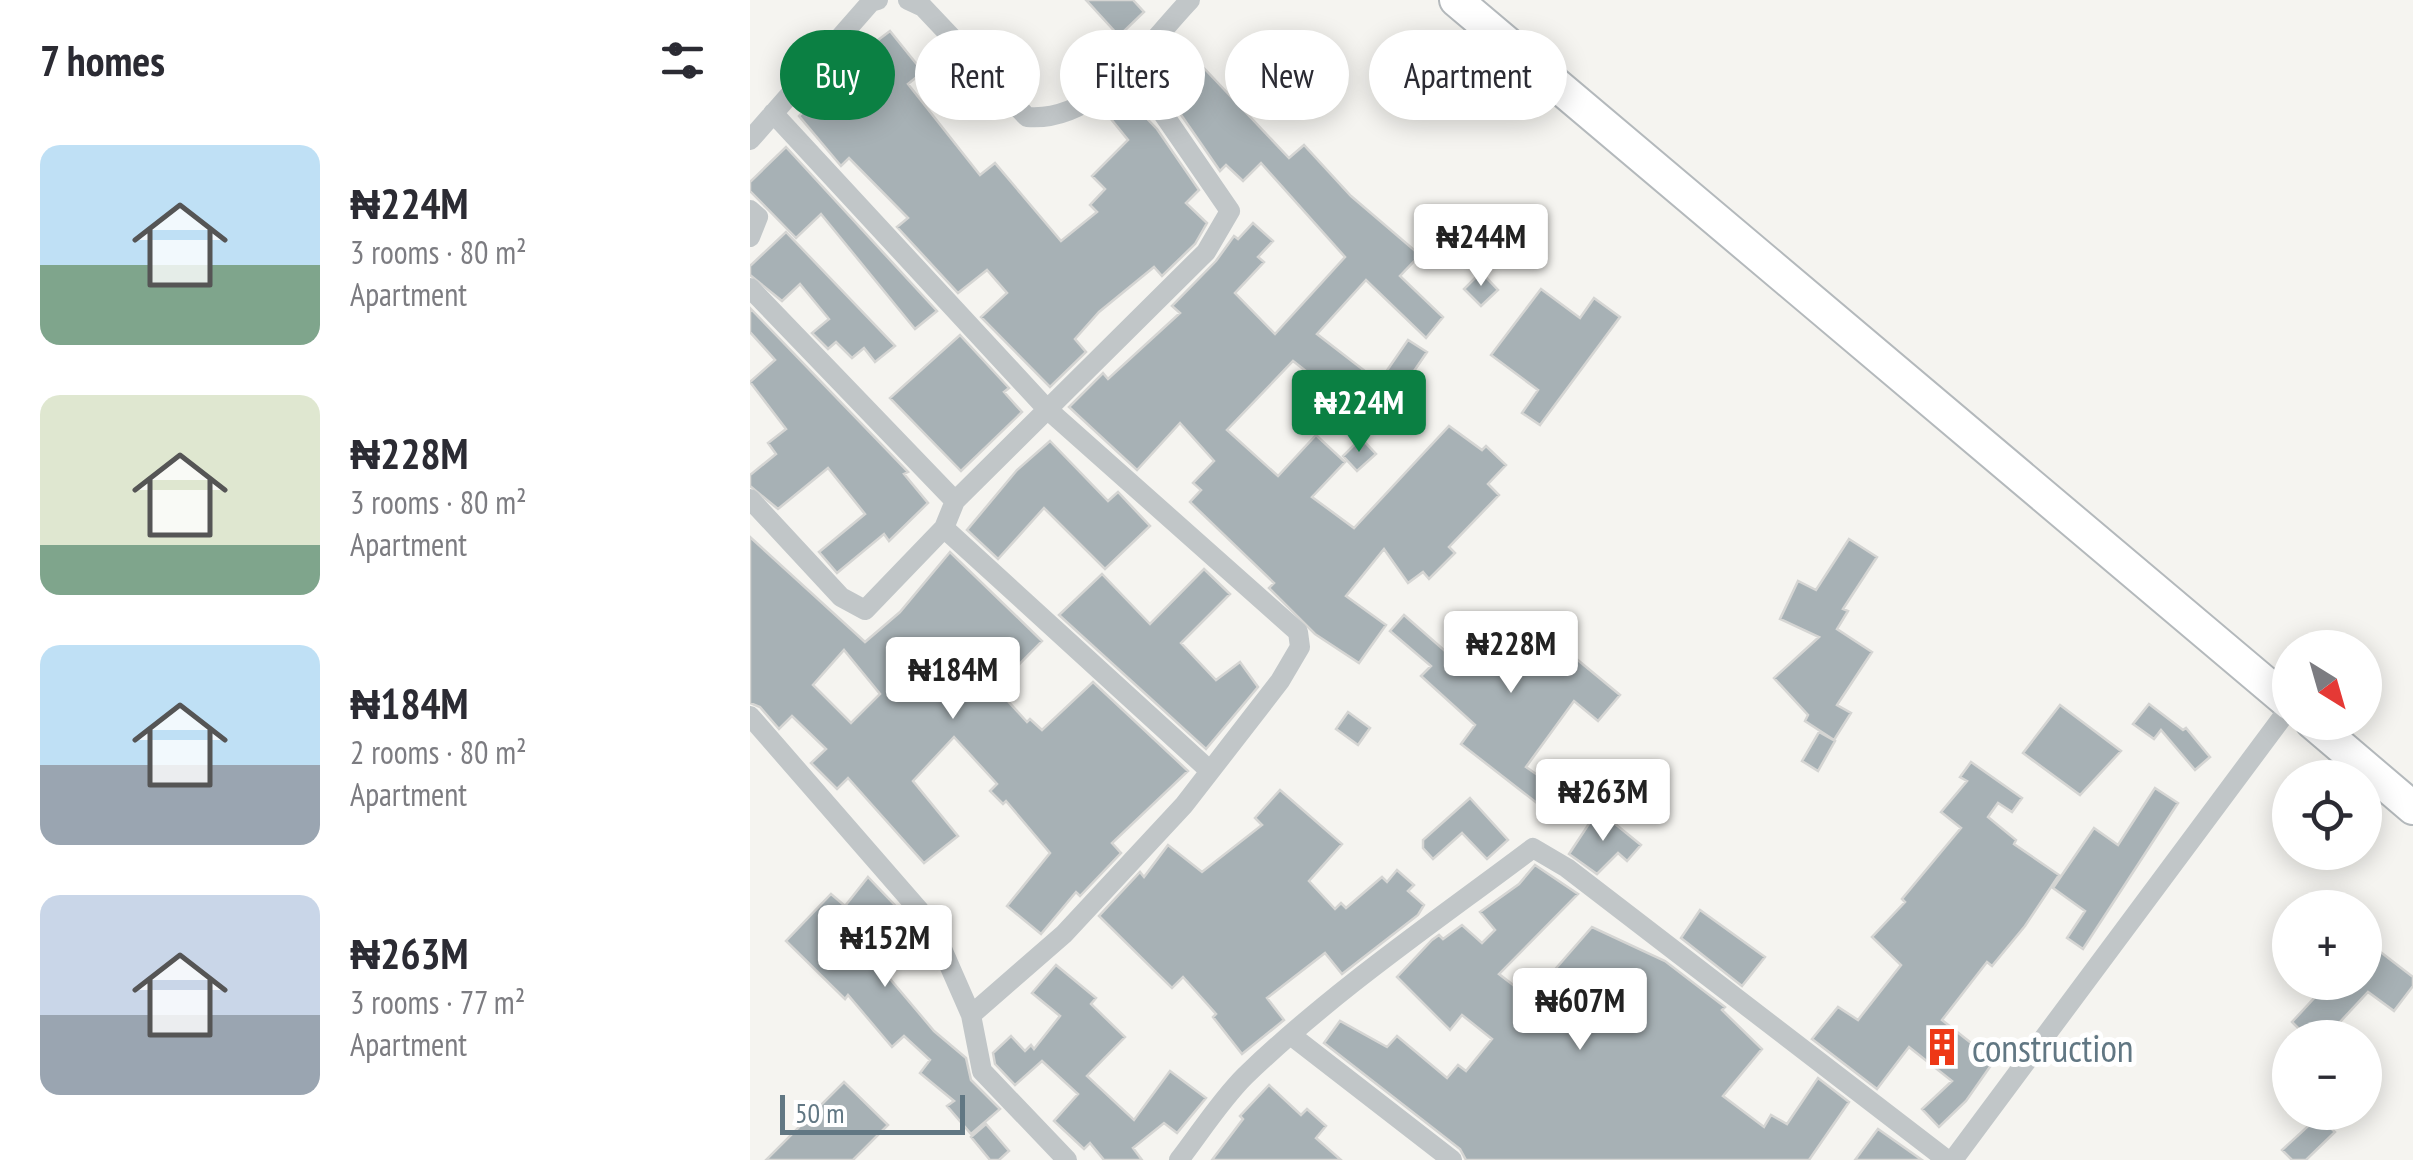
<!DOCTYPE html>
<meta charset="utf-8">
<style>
:root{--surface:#fff;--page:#f7f7f7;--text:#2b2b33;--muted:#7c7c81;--accent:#0b8043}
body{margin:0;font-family:"PT Sans Narrow",sans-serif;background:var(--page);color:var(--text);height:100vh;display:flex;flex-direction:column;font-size:38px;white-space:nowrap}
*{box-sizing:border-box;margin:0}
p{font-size:32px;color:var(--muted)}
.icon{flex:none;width:55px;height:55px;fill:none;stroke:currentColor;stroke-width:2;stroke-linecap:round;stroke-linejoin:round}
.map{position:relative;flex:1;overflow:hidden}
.drawer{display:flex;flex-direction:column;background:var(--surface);width:750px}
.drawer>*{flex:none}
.guide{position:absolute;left:30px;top:30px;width:950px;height:90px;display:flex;gap:20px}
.needle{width:65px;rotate:143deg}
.fabs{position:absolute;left:1522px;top:630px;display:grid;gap:20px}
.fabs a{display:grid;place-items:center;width:110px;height:110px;border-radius:50%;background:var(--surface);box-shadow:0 5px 25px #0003;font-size:50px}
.scale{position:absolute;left:30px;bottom:25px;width:185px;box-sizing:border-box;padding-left:10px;border:5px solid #617783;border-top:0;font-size:28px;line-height:35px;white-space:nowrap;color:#617783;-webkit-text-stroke:8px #fff;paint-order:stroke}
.price{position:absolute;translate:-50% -85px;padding:0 22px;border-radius:10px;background:#fff;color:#222;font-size:32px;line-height:65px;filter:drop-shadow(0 2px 5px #0008)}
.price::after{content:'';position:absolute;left:50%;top:60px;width:30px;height:22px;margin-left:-15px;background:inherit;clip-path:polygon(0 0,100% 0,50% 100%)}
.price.current{background:var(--accent);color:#fff}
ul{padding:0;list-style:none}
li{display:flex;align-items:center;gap:30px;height:250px;padding:0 40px}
li span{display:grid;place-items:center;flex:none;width:280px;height:200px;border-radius:20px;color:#555}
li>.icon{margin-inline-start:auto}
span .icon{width:120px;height:120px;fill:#fffc;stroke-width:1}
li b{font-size:42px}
h2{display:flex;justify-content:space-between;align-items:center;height:120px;padding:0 40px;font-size:42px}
.tag{padding:0 35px;border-radius:45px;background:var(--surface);box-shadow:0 5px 25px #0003;font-size:35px;line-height:90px}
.tag.current{background:var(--accent);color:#fff}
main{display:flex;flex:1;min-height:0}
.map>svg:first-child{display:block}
.building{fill:#a7b1b5;stroke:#d5d5d3;stroke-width:2.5;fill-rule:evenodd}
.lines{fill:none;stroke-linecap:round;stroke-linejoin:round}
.primary-casing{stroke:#b4b9bc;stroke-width:36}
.street{stroke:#c1c6c8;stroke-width:20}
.primary{stroke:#fff;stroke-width:32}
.labels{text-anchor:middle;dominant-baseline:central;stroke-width:10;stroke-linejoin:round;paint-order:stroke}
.poi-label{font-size:38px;fill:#617783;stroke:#fff;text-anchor:start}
</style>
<main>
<section class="drawer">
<h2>7 homes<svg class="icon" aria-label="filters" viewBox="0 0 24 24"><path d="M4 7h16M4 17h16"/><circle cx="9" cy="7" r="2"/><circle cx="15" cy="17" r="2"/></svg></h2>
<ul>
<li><span style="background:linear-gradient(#bfe0f5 60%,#7fa58c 0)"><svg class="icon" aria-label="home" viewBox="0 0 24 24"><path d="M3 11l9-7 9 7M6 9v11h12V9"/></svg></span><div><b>₦224M</b><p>3 rooms · 80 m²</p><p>Apartment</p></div></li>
<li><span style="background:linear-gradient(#dfe7d0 75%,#7fa58c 0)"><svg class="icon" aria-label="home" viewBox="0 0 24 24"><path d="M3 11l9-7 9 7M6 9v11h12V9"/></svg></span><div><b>₦228M</b><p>3 rooms · 80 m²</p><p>Apartment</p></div></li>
<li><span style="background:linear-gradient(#bfe0f5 60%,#9aa5b1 0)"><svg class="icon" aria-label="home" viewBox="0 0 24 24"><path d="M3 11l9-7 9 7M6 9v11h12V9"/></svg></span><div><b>₦184M</b><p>2 rooms · 80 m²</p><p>Apartment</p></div></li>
<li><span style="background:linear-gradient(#c9d6e8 60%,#9aa5b1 0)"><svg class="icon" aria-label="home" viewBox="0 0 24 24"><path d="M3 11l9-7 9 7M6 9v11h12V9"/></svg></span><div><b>₦263M</b><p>3 rooms · 77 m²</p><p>Apartment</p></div></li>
</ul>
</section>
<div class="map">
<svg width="1663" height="1160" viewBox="0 0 1663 1160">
<rect width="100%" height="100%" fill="#f5f4f0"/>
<path class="building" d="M 336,0 L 383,0 L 394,12 L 369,36 Z
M 140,31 L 173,72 L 158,84 L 230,175 L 245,163 L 311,241 L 347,212 L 340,205 L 355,189 L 342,176 L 378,140 L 352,108 L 372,93 L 407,129 L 449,190 L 436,203 L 457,223 L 445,244 L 412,276 L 404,267 L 349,312 L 325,339 L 336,352 L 300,387 L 231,317 L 257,293 L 237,270 L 208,293 L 147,227 L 158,218 L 99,158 L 91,166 L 49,116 L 107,56 Z
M 451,65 L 539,158 L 554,145 L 601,196 L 670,255 L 650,276 L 693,317 L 676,338 L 616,280 L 567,334 L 629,382 L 658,340 L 677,352 L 660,377 L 664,382 L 609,426 L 595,408 L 599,405 L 543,361 L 477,430 L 528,476 L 566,435 L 595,462 L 562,497 L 604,528 L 699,426 L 732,450 L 736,446 L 756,465 L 738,484 L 749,495 L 699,547 L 705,553 L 679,579 L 673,572 L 658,583 L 634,549 L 596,596 L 636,625 L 609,663 L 565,634 L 519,588 L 524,583 L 440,502 L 451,490 L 443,483 L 464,461 L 430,423 L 387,470 L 319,407 L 353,373 L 358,379 L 430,313 L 422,306 L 466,261 L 484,236 L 488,239 L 503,223 L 523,241 L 508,257 L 514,262 L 485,293 L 525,334 L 595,257 L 511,163 L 493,181 L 476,165 L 470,171 L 427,109 L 435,100 L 425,90 Z
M 36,147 L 187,311 L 165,329 L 71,214 L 46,238 L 0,191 L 0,182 Z
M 762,218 L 780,233 L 754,264 L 736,250 Z
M 36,232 L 145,346 L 125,362 L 114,348 L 102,358 L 86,342 L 78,349 L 62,333 L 79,319 L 50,284 L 32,301 L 0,275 L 0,266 Z
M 731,272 L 748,290 L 731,306 L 714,289 Z
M 791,289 L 830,318 L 844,298 L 870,317 L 790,425 L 772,413 L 788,390 L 741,355 Z
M 0,308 L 158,472 L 154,474 L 178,503 L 139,541 L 134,534 L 87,573 L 69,552 L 115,514 L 78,468 L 28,509 L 0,486 L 0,475 L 26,454 L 18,443 L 36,429 L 0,382 L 25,360 L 0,332 Z
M 210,335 L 259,388 L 254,392 L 272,412 L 211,471 L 140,398 Z
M 611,438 L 626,454 L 607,471 L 593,456 Z
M 300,441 L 358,501 L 368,492 L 400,526 L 355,569 L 294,508 L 248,559 L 217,530 L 267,470 Z
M 0,537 L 115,642 L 150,612 L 200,552 L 292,641 L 246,688 L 277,722 L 280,719 L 292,730 L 343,682 L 438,771 L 362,843 L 371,853 L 330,896 L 326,892 L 291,934 L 257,906 L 300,853 L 256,801 L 253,804 L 240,791 L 247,784 L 204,737 L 163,781 L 208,836 L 174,863 L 98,778 L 87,789 L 61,763 L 76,749 L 42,716 L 29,729 L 10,707 L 0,703 ZM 94,650 L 130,694 L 101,723 L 63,685 Z
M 1099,539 L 1127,557 L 1093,609 L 1098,611 L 1087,629 L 1122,652 L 1087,705 L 1101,713 L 1084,740 L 1055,721 L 1058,715 L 1024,678 L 1069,637 L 1030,619 L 1048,581 L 1066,590 Z
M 454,569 L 480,594 L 431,643 L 466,680 L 490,662 L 508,687 L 456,749 L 309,615 L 352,574 L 400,624 Z
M 654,615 L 695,651 L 709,635 L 737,661 L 777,618 L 870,695 L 848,721 L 824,701 L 776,767 L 805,787 L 792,807 L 711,744 L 725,725 L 671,676 L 681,666 L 640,631 Z
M 1399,704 L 1433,730 L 1436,728 L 1460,757 L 1445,770 L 1411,730 L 1404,739 L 1383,724 Z
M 1310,705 L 1371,751 L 1330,795 L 1273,753 Z
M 598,712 L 620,728 L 608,745 L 586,729 Z
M 1069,732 L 1085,741 L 1068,771 L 1052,761 Z
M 1221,762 L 1272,798 L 1262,812 L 1248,803 L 1238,817 L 1266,840 L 1264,844 L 1309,875 L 1275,926 L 1242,966 L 1237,962 L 1192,1020 L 1244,1061 L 1216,1101 L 1189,1127 L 1172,1109 L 1202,1081 L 1159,1047 L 1127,1089 L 1062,1039 L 1088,1007 L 1108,1020 L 1151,965 L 1122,937 L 1155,902 L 1152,899 L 1211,828 L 1191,812 L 1217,781 L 1210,777 Z
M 1405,788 L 1428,803 L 1333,949 L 1317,938 L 1335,911 L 1303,888 L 1344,828 L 1368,845 Z
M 530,790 L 592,844 L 559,881 L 585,909 L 591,903 L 596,908 L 632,877 L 637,882 L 647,870 L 664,885 L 658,891 L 674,905 L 668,915 L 592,974 L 575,953 L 517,998 L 534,1020 L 492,1054 L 463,1017 L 466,1014 L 433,977 L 422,988 L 349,916 L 390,872 L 394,877 L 418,845 L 452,872 L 512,825 L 505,818 Z
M 720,798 L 758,840 L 737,859 L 712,833 L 683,859 L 673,848 L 673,840 Z
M 848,810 L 891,845 L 877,861 L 868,853 L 847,874 L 819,854 Z
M 785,865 L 828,894 L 749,974 L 780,998 L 842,927 L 915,961 L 975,1007 L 972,1010 L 1012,1049 L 973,1096 L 1014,1127 L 1021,1115 L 1037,1124 L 1068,1078 L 1099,1102 L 1059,1160 L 716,1160 L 710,1149 L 574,1043 L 590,1021 L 637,1047 L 647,1036 L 697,1078 L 708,1065 L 716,1071 L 742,1039 L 712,1015 L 700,1030 L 647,977 L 682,940 L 689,935 L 693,939 L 712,925 L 732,943 L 745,930 L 730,912 L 769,884 Z
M 118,877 L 159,920 L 119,954 L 184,1031 L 216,1058 L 221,1080 L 250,1109 L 221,1134 L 197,1106 L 204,1101 L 170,1073 L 180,1060 L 154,1036 L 142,1047 L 98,995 L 95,999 L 36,941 L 81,894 L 95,906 Z
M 950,910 L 1015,957 L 992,986 L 931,938 Z
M 1615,940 L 1663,977 L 1663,986 L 1644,1011 L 1618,992 L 1575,1038 L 1558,1038 L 1542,1022 L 1579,982 L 1615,982 Z
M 306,965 L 346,998 L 341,1004 L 375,1037 L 337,1076 L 384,1120 L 420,1071 L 456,1098 L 427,1133 L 414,1123 L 383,1148 L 392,1160 L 354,1160 L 340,1143 L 334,1149 L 304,1121 L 328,1094 L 292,1061 L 265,1085 L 245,1064 L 243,1053 L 261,1036 L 275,1051 L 281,1045 L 284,1049 L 310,1016 L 282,993 Z
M 94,1082 L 138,1125 L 103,1160 L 16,1160 Z
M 519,1085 L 551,1115 L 557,1109 L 576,1126 L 566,1138 L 591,1160 L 462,1160 L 493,1119 L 490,1116 Z
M 1569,1116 L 1585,1132 L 1556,1160 L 1542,1160 L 1532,1150 Z
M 236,1124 L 259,1151 L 249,1160 L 240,1160 L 221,1137 Z
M 1128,1129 L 1172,1160 L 1105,1160 Z"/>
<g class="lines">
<g class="primary-casing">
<path id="primary" d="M 706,0 L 1540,704
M 1562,722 L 1663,808"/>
</g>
<path class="street" d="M 158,0 L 173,7 L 277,117 C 347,123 396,46 440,0
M 23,113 L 296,408 L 548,632 L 550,647 L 530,681 L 434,805 L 314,934 L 221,1015
M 0,140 L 121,2 L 128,0
M 0,210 L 8,217 L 0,237
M 0,288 L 205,501
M 0,499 L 91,597 L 115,610 L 194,528 L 205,501 L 456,252 L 480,211 L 381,67
M 194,528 L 459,770
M 0,716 L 169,910 L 189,942 L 221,1015 L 232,1071 L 317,1160
M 542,1036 L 702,1160
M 429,1160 C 450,1133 470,1101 495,1076 C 583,991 686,921 783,848 L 817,868 L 1197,1160
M 1203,1160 L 1540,707"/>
<use href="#primary" class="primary"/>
</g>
<defs>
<g id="building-bare" transform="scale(3)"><path d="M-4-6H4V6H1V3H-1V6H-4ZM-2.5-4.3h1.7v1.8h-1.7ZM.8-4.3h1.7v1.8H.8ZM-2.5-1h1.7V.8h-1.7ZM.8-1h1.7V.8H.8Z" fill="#ee3816" stroke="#fff" stroke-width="2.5" paint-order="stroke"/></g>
</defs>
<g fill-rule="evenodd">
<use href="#building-bare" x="1192" y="1047"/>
</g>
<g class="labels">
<g class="poi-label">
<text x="1222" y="1047">construction</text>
</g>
</g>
</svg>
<div class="fabs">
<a><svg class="needle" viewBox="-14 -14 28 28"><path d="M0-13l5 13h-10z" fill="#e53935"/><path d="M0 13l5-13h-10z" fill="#7c7c81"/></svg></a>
<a><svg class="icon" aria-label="locate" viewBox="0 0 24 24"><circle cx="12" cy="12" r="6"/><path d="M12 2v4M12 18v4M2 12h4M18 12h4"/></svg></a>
<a>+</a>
<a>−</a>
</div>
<div class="scale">50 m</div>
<b class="price" style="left:731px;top:289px">₦244M</b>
<b class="price current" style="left:609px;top:455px">₦224M</b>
<b class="price" style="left:761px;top:696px">₦228M</b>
<b class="price" style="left:203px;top:722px">₦184M</b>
<b class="price" style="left:853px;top:844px">₦263M</b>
<b class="price" style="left:135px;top:990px">₦152M</b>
<b class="price" style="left:830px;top:1053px">₦607M</b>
<div class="guide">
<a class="tag current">Buy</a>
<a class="tag">Rent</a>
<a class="tag">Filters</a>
<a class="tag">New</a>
<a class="tag">Apartment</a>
</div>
</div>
</main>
